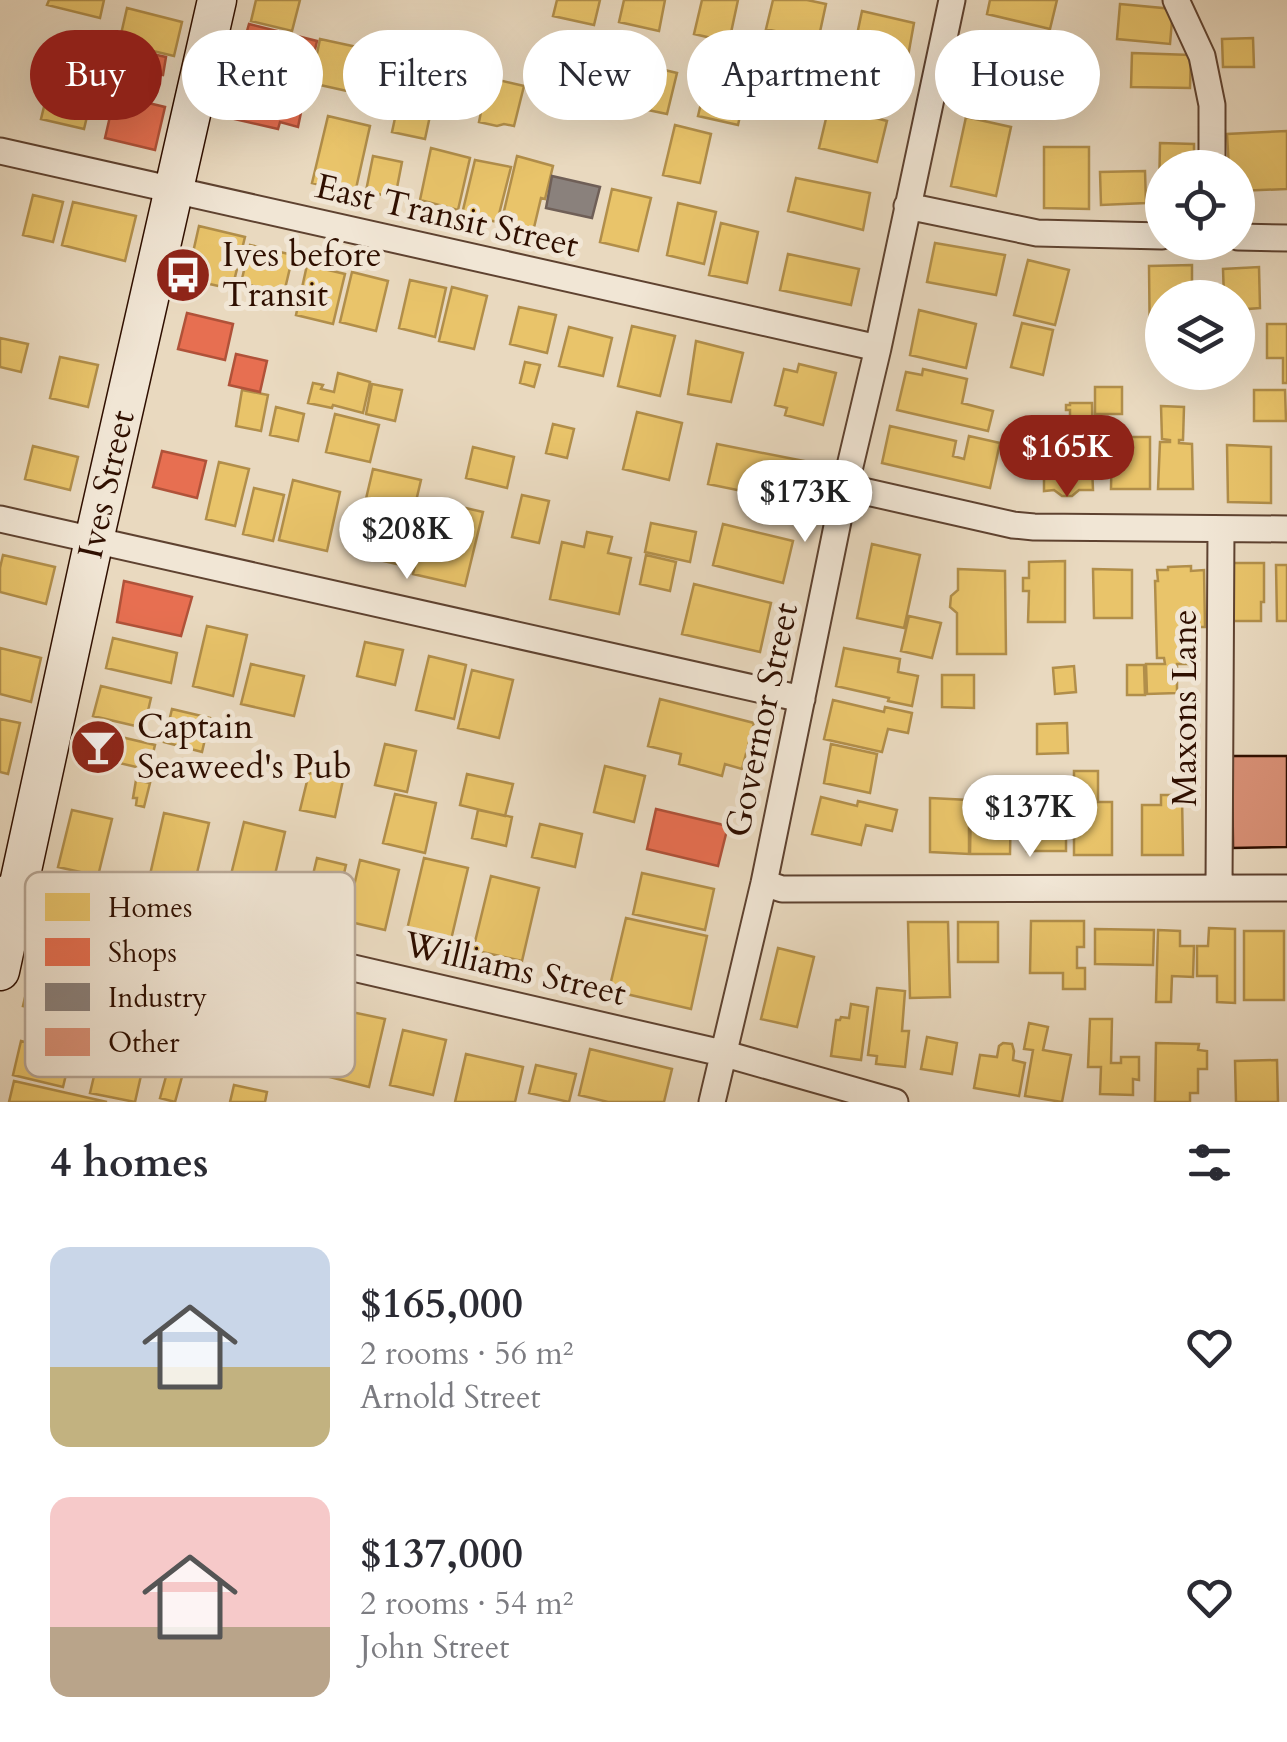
<!DOCTYPE html>
<meta charset="utf-8">
<style>
:root{--surface:#fff;--page:#f2f2f3;--text:#2b2b33;--muted:#7c7c81;--accent:#8f2418}
body{margin:0;font-family:Cardo,serif;background:var(--page);color:var(--text);height:100vh;display:flex;flex-direction:column;font-size:38px;white-space:nowrap}
*{box-sizing:border-box;margin:0}
p{font-size:32px;color:var(--muted)}
.icon{flex:none;width:55px;height:55px;fill:none;stroke:currentColor;stroke-width:2;stroke-linecap:round;stroke-linejoin:round}
.map{position:relative;height:1102px;overflow:hidden}
.side{display:flex;flex-direction:column;background:var(--surface);flex:1}
.side>*{flex:none}
.banner{position:absolute;left:30px;top:30px;width:1228px;height:90px;display:flex;gap:20px}
.controls{position:absolute;left:1145px;top:150px;display:grid;gap:20px}
.controls a{display:grid;place-items:center;width:110px;height:110px;border-radius:50%;background:var(--surface);box-shadow:0 10px 40px #0002;font-size:50px}
.price{position:absolute;translate:-50% -85px;padding:0 22px;border-radius:35px;background:#fff;color:#222;font-size:32px;line-height:65px;filter:drop-shadow(0 2px 5px #0008)}
.price::after{content:'';position:absolute;left:50%;top:60px;width:30px;height:22px;margin-left:-15px;background:inherit;clip-path:polygon(0 0,100% 0,50% 100%)}
.price.selected{background:var(--accent);color:#fff}
ul{padding:0;list-style:none}
li{display:flex;align-items:center;gap:30px;height:250px;padding:0 50px}
li span{display:grid;place-items:center;flex:none;width:280px;height:200px;border-radius:20px;color:#555}
li>.icon{margin-inline-start:auto}
span .icon{width:120px;height:120px;fill:#fffc;stroke-width:1}
li b{font-size:42px}
h2{display:flex;justify-content:space-between;align-items:center;height:120px;padding:0 50px;font-size:42px}
.chip{padding:0 35px;border-radius:45px;background:var(--surface);box-shadow:0 10px 40px #0002;font-size:35px;line-height:90px}
.chip.selected{background:var(--accent);color:#fff}
.map>svg:first-child{display:block}
.homes{fill:#e9c46a;stroke:#b18e4a;stroke-width:2.5}
.shops{fill:#e76f51;stroke:#b05239;stroke-width:2.5}
.industry{fill:#8a817c;stroke:#6f5f57;stroke-width:2.5}
.building{fill:#d99177;stroke:#2f0f00;stroke-width:2.5}
.lines{fill:none;stroke-linecap:round;stroke-linejoin:round}
.street-casing{stroke:#5e4230;stroke-width:29}
.secondary-casing{stroke:#2f0f00;stroke-width:41}
.street{stroke:#f1e6d5;stroke-width:25}
.secondary{stroke:#f1e6d5;stroke-width:38}
.labels{text-anchor:middle;dominant-baseline:central;stroke-width:10;stroke-linejoin:round;paint-order:stroke}
.street-label{font-size:35px;fill:#2f0f00;stroke:#f1e6d5}
.poi-label{font-size:35px;fill:#2f0f00;stroke:#f1e6d5;text-anchor:start}
.key{fill:#f1e6d5;stroke:#b7a695;stroke-width:2.5}
.key-label{font-size:28px;fill:#2f0f00}
</style>
<div class="map">
<svg width="1287" height="1102" viewBox="0 0 1287 1102">
<rect width="100%" height="100%" fill="#e9d9bf"/>
<filter id="stains"><feTurbulence type="fractalNoise" baseFrequency=".002" numOctaves="4"/><feColorMatrix values="0 0 0 0 .2 0 0 0 0 .09 0 0 0 0 .02 0 0 0 .5 -.17"/></filter>
<radialGradient id="worn" r=".72"><stop offset=".6" stop-color="#630" stop-opacity="0"/><stop offset="1" stop-color="#630" stop-opacity=".3"/></radialGradient>
<path class="homes" d="M 49,0 L 104,0 L 100,18 L 47,5 Z
M 256,0 L 300,0 L 292,31 L 251,21 Z
M 557,0 L 600,0 L 594,25 L 553,16 Z
M 624,0 L 665,0 L 659,31 L 619,22 Z
M 702,0 L 738,0 L 729,42 L 694,34 Z
M 773,0 L 807,0 L 826,4 L 818,41 L 766,29 Z
M 990,0 L 1057,0 L 1050,29 L 987,14 Z
M 1120,4 L 1173,9 L 1170,44 L 1117,39 Z
M 127,8 L 182,22 L 174,56 L 119,43 Z
M 862,11 L 914,23 L 907,62 L 854,49 Z
M 990,34 L 1051,47 L 1042,86 L 981,73 Z
M 1253,38 L 1254,67 L 1223,67 L 1222,39 Z
M 320,39 L 357,47 L 347,91 L 311,83 Z
M 60,41 L 103,50 L 84,129 L 41,119 Z
M 1132,53 L 1191,55 L 1190,88 L 1131,87 Z
M 614,58 L 677,73 L 667,114 L 605,101 Z
M 734,60 L 745,63 L 750,71 L 738,125 L 698,116 L 711,61 L 727,65 Z
M 444,67 L 524,86 L 514,126 L 504,124 L 497,126 L 479,122 L 482,107 L 437,96 Z
M 403,81 L 436,88 L 425,139 L 392,132 Z
M 996,81 L 1024,88 L 1020,106 L 992,99 Z
M 829,106 L 887,121 L 877,162 L 819,148 Z
M 328,116 L 370,126 L 355,193 L 312,183 Z
M 966,117 L 1011,127 L 996,196 L 951,186 Z
M 675,125 L 711,134 L 700,183 L 663,175 Z
M 1287,131 L 1287,189 L 1238,191 L 1238,168 L 1229,168 L 1227,134 Z
M 1160,143 L 1194,144 L 1194,168 L 1162,168 L 1162,196 L 1159,196 Z
M 1044,147 L 1089,147 L 1089,209 L 1044,208 Z
M 431,148 L 470,158 L 458,210 L 420,200 Z
M 373,156 L 402,162 L 395,198 L 366,191 Z
M 517,156 L 553,166 L 545,199 L 541,198 L 532,236 L 500,228 Z
M 475,160 L 511,167 L 497,222 L 462,214 Z
M 1145,171 L 1146,203 L 1101,205 L 1100,172 Z
M 796,178 L 870,193 L 863,230 L 788,211 Z
M 612,189 L 651,198 L 638,251 L 600,242 Z
M 33,195 L 63,202 L 53,242 L 23,235 Z
M 73,202 L 136,216 L 125,261 L 62,245 Z
M 678,203 L 716,212 L 704,264 L 667,255 Z
M 721,223 L 758,232 L 747,283 L 709,275 Z
M 199,226 L 245,237 L 232,289 L 187,279 Z
M 935,243 L 1005,255 L 996,295 L 927,282 Z
M 250,245 L 293,255 L 284,293 L 241,283 Z
M 788,254 L 859,269 L 851,305 L 780,290 Z
M 1028,260 L 1069,270 L 1055,325 L 1014,315 Z
M 307,265 L 345,274 L 333,324 L 296,315 Z
M 1192,265 L 1192,298 L 1162,298 L 1162,353 L 1150,354 L 1149,266 Z
M 1259,267 L 1260,308 L 1248,309 L 1249,336 L 1238,336 L 1238,298 L 1224,298 L 1223,269 Z
M 352,272 L 388,281 L 376,331 L 340,322 Z
M 410,280 L 446,288 L 435,337 L 399,328 Z
M 452,287 L 487,296 L 474,349 L 439,341 Z
M 519,307 L 556,315 L 547,353 L 510,344 Z
M 919,310 L 976,324 L 966,368 L 910,355 Z
M 1022,323 L 1053,330 L 1043,375 L 1011,367 Z
M 1267,324 L 1287,324 L 1287,383 L 1283,383 L 1283,358 L 1267,358 Z
M 632,326 L 675,336 L 660,396 L 618,386 Z
M 569,327 L 612,338 L 603,376 L 559,366 Z
M 0,338 L 28,344 L 21,372 L 0,367 Z
M 696,341 L 743,353 L 731,402 L 688,394 Z
M 60,357 L 98,365 L 88,407 L 50,398 Z
M 525,362 L 540,365 L 534,387 L 520,383 Z
M 799,364 L 836,373 L 823,425 L 785,415 L 787,408 L 775,405 L 784,369 L 797,372 Z
M 923,369 L 967,379 L 962,403 L 993,411 L 988,431 L 897,410 L 906,372 L 922,375 Z
M 338,373 L 370,382 L 363,413 L 333,405 L 332,408 L 308,403 L 313,383 L 323,385 L 321,389 L 334,392 Z
M 372,384 L 402,390 L 395,421 L 366,414 Z
M 1095,387 L 1122,387 L 1122,414 L 1095,414 Z
M 242,390 L 268,395 L 261,431 L 236,426 Z
M 1254,390 L 1285,390 L 1286,421 L 1254,421 Z
M 1070,403 L 1092,403 L 1093,457 L 1080,457 L 1080,467 L 1092,466 L 1093,490 L 1079,490 L 1072,496 L 1062,496 L 1054,490 L 1044,491 L 1044,452 L 1040,452 L 1040,436 L 1070,437 L 1070,410 L 1066,410 L 1066,405 L 1070,405 Z
M 1161,406 L 1184,407 L 1183,440 L 1179,440 L 1179,443 L 1192,444 L 1193,489 L 1158,489 L 1160,442 L 1170,442 L 1170,440 L 1162,439 Z
M 276,407 L 304,414 L 298,441 L 270,435 Z
M 637,412 L 682,423 L 669,480 L 623,469 Z
M 335,414 L 379,425 L 370,462 L 326,452 Z
M 553,424 L 574,429 L 567,458 L 546,453 Z
M 890,426 L 956,441 L 953,456 L 964,459 L 969,436 L 1000,443 L 990,488 L 882,463 Z
M 1112,437 L 1150,437 L 1150,489 L 1111,489 Z
M 717,444 L 804,461 L 795,502 L 708,484 Z
M 1227,445 L 1271,447 L 1271,503 L 1228,502 Z
M 33,446 L 78,457 L 70,490 L 25,479 Z
M 473,447 L 514,457 L 507,488 L 466,478 Z
M 219,462 L 249,469 L 235,526 L 206,519 Z
M 373,469 L 421,480 L 401,565 L 353,554 Z
M 293,480 L 340,492 L 327,551 L 279,540 Z
M 254,488 L 284,495 L 273,541 L 243,534 Z
M 522,495 L 549,501 L 539,543 L 512,537 Z
M 431,500 L 483,512 L 465,586 L 413,574 Z
M 651,523 L 696,532 L 690,562 L 645,552 Z
M 723,524 L 793,541 L 783,583 L 713,565 Z
M 587,532 L 612,537 L 608,553 L 631,558 L 619,614 L 550,599 L 562,542 L 584,547 Z
M 872,544 L 920,555 L 904,628 L 857,618 Z
M 3,555 L 55,567 L 46,604 L 0,592 L 0,568 Z
M 646,555 L 676,562 L 670,591 L 640,584 Z
M 1065,561 L 1065,622 L 1028,622 L 1029,591 L 1023,591 L 1023,578 L 1029,578 L 1029,562 Z
M 1229,563 L 1264,563 L 1264,602 L 1261,602 L 1261,621 L 1230,621 Z
M 1276,565 L 1287,565 L 1287,621 L 1277,621 Z
M 1191,566 L 1191,571 L 1204,570 L 1205,627 L 1194,627 L 1194,664 L 1177,664 L 1177,693 L 1147,694 L 1146,664 L 1165,664 L 1164,658 L 1157,658 L 1155,581 L 1158,581 L 1157,570 L 1168,570 L 1168,567 Z
M 958,569 L 1005,571 L 1006,654 L 957,654 L 957,613 L 950,607 L 951,596 L 958,590 Z
M 1093,569 L 1132,570 L 1132,618 L 1094,618 Z
M 694,584 L 771,603 L 760,652 L 682,634 Z
M 909,616 L 941,623 L 932,658 L 901,651 Z
M 207,626 L 247,635 L 233,696 L 193,686 Z
M 113,638 L 177,653 L 171,683 L 106,668 Z
M 365,642 L 403,650 L 395,685 L 357,676 Z
M 0,648 L 41,658 L 31,702 L 0,694 Z
M 844,648 L 900,659 L 898,672 L 918,676 L 912,706 L 888,701 L 889,698 L 836,686 Z
M 429,656 L 466,665 L 454,719 L 416,710 Z
M 251,664 L 304,676 L 294,716 L 241,704 Z
M 1127,665 L 1144,665 L 1145,695 L 1127,695 Z
M 1074,666 L 1076,692 L 1055,694 L 1053,668 Z
M 472,670 L 513,680 L 499,738 L 458,728 Z
M 942,675 L 974,675 L 974,708 L 942,707 Z
M 101,686 L 151,698 L 144,728 L 93,716 Z
M 660,699 L 754,723 L 742,769 L 725,764 L 722,776 L 679,764 L 681,754 L 648,746 Z
M 833,700 L 884,712 L 885,707 L 912,713 L 908,733 L 888,729 L 882,752 L 824,739 Z
M 172,709 L 210,718 L 202,752 L 164,742 Z
M 0,719 L 20,723 L 8,774 L 0,772 Z
M 1067,723 L 1068,753 L 1037,754 L 1037,724 Z
M 87,729 L 155,745 L 149,770 L 81,754 Z
M 385,744 L 416,751 L 407,792 L 375,785 Z
M 831,744 L 877,754 L 870,793 L 824,783 Z
M 605,766 L 645,776 L 634,822 L 594,812 Z
M 1074,771 L 1098,771 L 1098,802 L 1112,802 L 1112,855 L 1074,855 Z
M 309,773 L 343,780 L 335,817 L 300,810 Z
M 467,774 L 513,784 L 505,816 L 460,805 Z
M 136,780 L 150,783 L 144,807 L 136,805 L 137,798 L 133,798 Z
M 395,794 L 436,803 L 425,853 L 383,843 Z
M 1027,794 L 1066,796 L 1066,851 L 1027,851 Z
M 1161,795 L 1182,795 L 1183,855 L 1142,855 L 1142,805 L 1161,805 Z
M 821,797 L 857,806 L 858,801 L 897,810 L 892,831 L 866,825 L 861,845 L 812,834 Z
M 930,798 L 969,800 L 969,854 L 930,852 Z
M 971,799 L 1011,800 L 1010,854 L 970,854 Z
M 72,810 L 112,819 L 98,876 L 58,867 Z
M 478,810 L 512,817 L 506,846 L 472,838 Z
M 164,813 L 209,823 L 191,898 L 147,888 Z
M 244,822 L 285,832 L 266,913 L 224,903 Z
M 540,824 L 582,834 L 575,867 L 532,857 Z
M 317,858 L 346,865 L 333,919 L 304,912 Z
M 424,858 L 468,868 L 450,944 L 406,934 Z
M 360,860 L 399,870 L 385,930 L 346,921 Z
M 642,873 L 714,889 L 705,930 L 633,914 Z
M 491,876 L 539,888 L 522,961 L 473,950 Z
M 626,918 L 707,936 L 691,1009 L 609,990 Z
M 1031,921 L 1084,921 L 1084,947 L 1077,947 L 1077,968 L 1085,968 L 1085,989 L 1063,989 L 1063,973 L 1030,973 Z
M 908,922 L 948,922 L 950,997 L 910,998 Z
M 958,922 L 998,922 L 998,962 L 958,962 Z
M 1209,928 L 1235,929 L 1235,1003 L 1217,1002 L 1217,976 L 1197,976 L 1197,946 L 1208,946 Z
M 1095,929 L 1154,930 L 1153,965 L 1095,964 Z
M 1158,930 L 1180,931 L 1180,946 L 1194,946 L 1193,977 L 1172,976 L 1171,1002 L 1156,1002 Z
M 1244,931 L 1284,931 L 1284,1000 L 1244,1000 Z
M 40,933 L 81,942 L 63,1015 L 23,1006 Z
M 778,948 L 814,957 L 797,1027 L 761,1019 Z
M 877,988 L 905,991 L 902,1031 L 909,1031 L 905,1067 L 876,1064 L 877,1056 L 868,1055 Z
M 851,1004 L 868,1007 L 861,1060 L 831,1056 L 836,1020 L 840,1020 L 841,1017 L 849,1018 Z
M 342,1010 L 385,1019 L 369,1087 L 326,1076 Z
M 1090,1019 L 1112,1019 L 1111,1063 L 1121,1063 L 1121,1057 L 1139,1057 L 1139,1080 L 1133,1079 L 1133,1095 L 1100,1094 L 1101,1067 L 1088,1067 Z
M 1029,1023 L 1048,1027 L 1043,1050 L 1071,1055 L 1062,1102 L 1025,1096 L 1033,1050 L 1024,1049 Z
M 403,1030 L 446,1040 L 433,1095 L 390,1085 Z
M 927,1037 L 957,1043 L 952,1074 L 921,1069 Z
M 103,1038 L 147,1049 L 135,1102 L 90,1093 Z
M 21,1041 L 71,1054 L 63,1087 L 13,1075 Z
M 1003,1043 L 1012,1044 L 1014,1051 L 1013,1060 L 1025,1063 L 1019,1096 L 974,1088 L 980,1055 L 997,1057 L 999,1046 Z
M 1156,1043 L 1199,1044 L 1198,1050 L 1207,1051 L 1207,1069 L 1198,1069 L 1198,1093 L 1190,1093 L 1190,1102 L 1155,1102 Z
M 590,1049 L 672,1069 L 664,1102 L 608,1102 L 579,1095 Z
M 466,1054 L 523,1067 L 515,1102 L 455,1102 Z
M 1277,1060 L 1278,1102 L 1236,1102 L 1235,1061 Z
M 170,1062 L 185,1066 L 175,1102 L 160,1098 Z
M 536,1065 L 576,1074 L 569,1102 L 529,1093 Z
M 14,1081 L 107,1102 L 9,1102 Z
M 234,1085 L 267,1092 L 265,1102 L 230,1102 Z"/>
<path class="shops" d="M 249,24 L 317,41 L 305,93 L 273,85 L 277,72 L 268,70 L 268,73 L 241,67 L 242,63 L 238,63 Z
M 134,50 L 166,57 L 163,75 L 130,68 Z
M 236,76 L 305,93 L 298,127 L 280,122 L 278,129 L 226,117 Z
M 115,95 L 165,107 L 155,150 L 105,138 Z
M 187,313 L 233,324 L 225,360 L 178,349 Z
M 236,354 L 267,361 L 260,392 L 229,385 Z
M 162,451 L 206,461 L 197,498 L 153,487 Z
M 124,581 L 192,597 L 181,636 L 117,622 Z
M 656,809 L 728,826 L 718,866 L 647,849 Z"/>
<path class="industry" d="M 390,53 L 406,57 L 399,84 L 384,81 Z
M 552,176 L 600,187 L 592,218 L 546,208 Z"/>
<path class="building" d="M 1232,756 L 1287,756 L 1287,847 L 1233,848 Z"/>
<g class="lines">
<g class="street-casing">
<path id="street" d="M 1176,0 L 1202,56 L 1212,105 L 1212,168
M 0,151 L 878,348
M 907,206 L 1037,233 L 1162,236
M 1238,237 L 1287,238
M 845,487 L 1013,525 L 1034,527 L 1287,529
M 0,519 L 802,699
M 764,883 L 782,889 L 1287,888
M 1219,887 L 1221,529
M 6,888 L 722,1053 L 895,1102
M 712,1102 L 764,883 L 845,487 L 878,348 L 952,0"/>
</g>
<g class="secondary-casing">
<g id="secondary">
<path id="s1" d="M 0,971 L 94,540 L 217,0"/>
</g>
</g>
<use href="#street" class="street"/>
<use href="#secondary" class="secondary"/>
</g>
<defs>
<g id="bus-disc" transform="scale(2.875)"><circle r="9.5" fill="#8f2418" stroke="#f1e6d5"/><path d="M-5-6H5V4H4V6H2V4H-2V6H-4V4H-5ZM-3.5-4V0h7V-4ZM-3.5 1.2v1.5H-2V1.2ZM2 1.2v1.5H3.5V1.2Z" fill="#fff"/></g>
<g id="bar-disc" transform="scale(2.875)"><circle r="9.5" fill="#8f2418" stroke="#f1e6d5"/><path d="M-6-5H6L.8 .8V4.5H3.5V6h-7V4.5H-.8V.8Z" fill="#fff"/></g>
</defs>
<g fill-rule="evenodd">
<use href="#bus-disc" x="183" y="275"/>
<use href="#bar-disc" x="98" y="747"/>
</g>
<g class="labels">
<g class="street-label">
<text transform="translate(447 216) rotate(13)">East Transit Street</text>
<text stroke="none"><textPath href="#s1" startOffset="498">Ives Street</textPath></text>
<text transform="translate(1185 708) rotate(-90)">Maxons Lane</text>
<text transform="translate(762 720) rotate(-78)">Governor Street</text>
<text transform="translate(515 969) rotate(13)">Williams Street</text>
</g>
<g class="poi-label">
<text x="222" y="255">Ives before<tspan x="222" dy="40">Transit</tspan></text>
<text x="137" y="727">Captain<tspan x="137" dy="40">Seaweed's Pub</tspan></text>
</g>
</g>
<rect x="25" y="872" width="330" height="205" rx="15" class="key"/>
<rect x="45" y="893" width="45" height="28" fill="#e9c46a"/>
<rect x="45" y="938" width="45" height="28" fill="#e76f51"/>
<rect x="45" y="983" width="45" height="28" fill="#8a817c"/>
<rect x="45" y="1028" width="45" height="28" fill="#d99177"/>
<g class="key-label">
<text x="108" y="917">Homes</text>
<text x="108" y="962">Shops</text>
<text x="108" y="1007">Industry</text>
<text x="108" y="1052">Other</text>
</g>
<rect width="100%" height="100%" filter="url(#stains)"/>
<rect width="100%" height="100%" fill="url(#worn)"/>
</svg>
<div class="controls">
<a><svg class="icon" aria-label="locate" viewBox="0 0 24 24"><circle cx="12" cy="12" r="6"/><path d="M12 2v4M12 18v4M2 12h4M18 12h4"/></svg></a>
<a><svg class="icon" aria-label="layers" viewBox="0 0 24 24"><path d="M12 4l9 5-9 5-9-5zM3 14l9 5 9-5"/></svg></a>
</div>
<b class="price selected" style="left:1067px;top:500px">$165K</b>
<b class="price" style="left:805px;top:545px">$173K</b>
<b class="price" style="left:407px;top:582px">$208K</b>
<b class="price" style="left:1030px;top:860px">$137K</b>
<div class="banner">
<a class="chip selected">Buy</a>
<a class="chip">Rent</a>
<a class="chip">Filters</a>
<a class="chip">New</a>
<a class="chip">Apartment</a>
<a class="chip">House</a>
</div>
</div>
<section class="side">
<h2>4 homes<svg class="icon" aria-label="filters" viewBox="0 0 24 24"><path d="M4 7h16M4 17h16"/><circle cx="9" cy="7" r="2"/><circle cx="15" cy="17" r="2"/></svg></h2>
<ul>
<li><span style="background:linear-gradient(#c9d6e8 60%,#c2b280 0)"><svg class="icon" aria-label="home" viewBox="0 0 24 24"><path d="M3 11l9-7 9 7M6 9v11h12V9"/></svg></span><div><b>$165,000</b><p>2 rooms · 56 m²</p><p>Arnold Street</p></div><svg class="icon" aria-label="heart" viewBox="0 0 24 24"><path d="M12 20l-8-8c-3-5 5-10 8-4 3-6 11-1 8 4z"/></svg></li>
<li><span style="background:linear-gradient(#f6c9c9 65%,#b9a48a 0)"><svg class="icon" aria-label="home" viewBox="0 0 24 24"><path d="M3 11l9-7 9 7M6 9v11h12V9"/></svg></span><div><b>$137,000</b><p>2 rooms · 54 m²</p><p>John Street</p></div><svg class="icon" aria-label="heart" viewBox="0 0 24 24"><path d="M12 20l-8-8c-3-5 5-10 8-4 3-6 11-1 8 4z"/></svg></li>
</ul>
</section>
